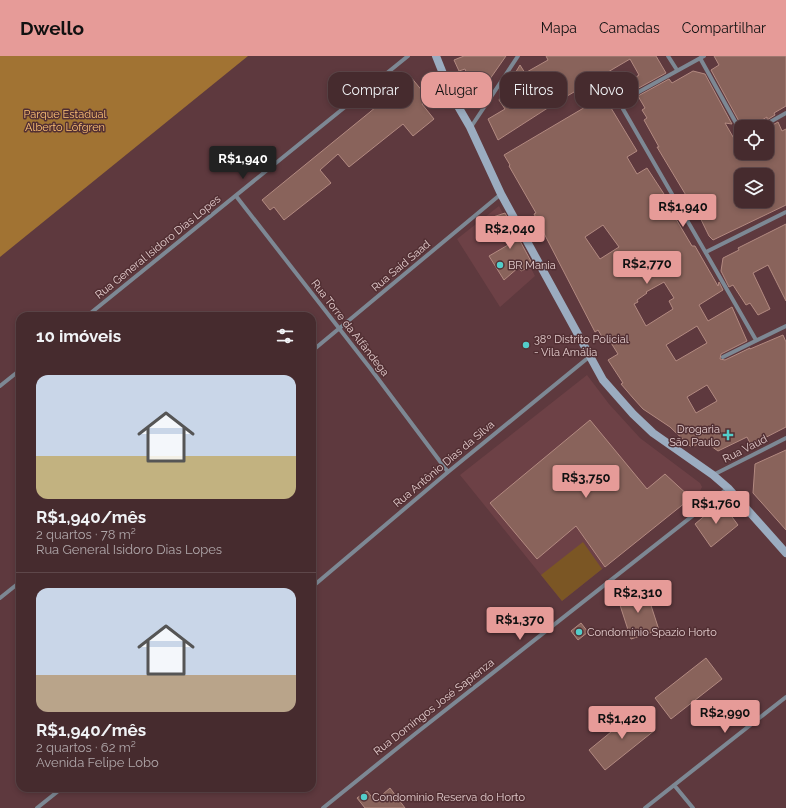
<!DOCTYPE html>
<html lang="pt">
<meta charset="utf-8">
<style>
:root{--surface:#462b2e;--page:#50373a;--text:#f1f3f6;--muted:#b0a7aa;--line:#5e474a;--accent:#e69b98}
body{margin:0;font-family:Raleway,sans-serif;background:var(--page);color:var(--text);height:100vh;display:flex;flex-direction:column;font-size:15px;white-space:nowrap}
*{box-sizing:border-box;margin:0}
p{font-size:13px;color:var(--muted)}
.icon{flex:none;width:22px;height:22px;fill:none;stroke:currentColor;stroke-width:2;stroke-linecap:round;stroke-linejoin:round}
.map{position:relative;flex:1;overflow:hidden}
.sheet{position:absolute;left:16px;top:256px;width:300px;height:480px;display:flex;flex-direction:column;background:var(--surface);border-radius:12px;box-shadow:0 2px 6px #0003,0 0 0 1px var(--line)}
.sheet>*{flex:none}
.banner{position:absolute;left:328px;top:16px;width:380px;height:36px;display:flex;gap:8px}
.buttons{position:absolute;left:734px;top:64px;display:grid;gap:8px}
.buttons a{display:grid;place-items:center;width:40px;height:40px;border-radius:8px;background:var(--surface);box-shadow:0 2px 6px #0003,0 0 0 1px var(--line);font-size:20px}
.price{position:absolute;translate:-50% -34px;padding:0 9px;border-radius:4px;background:var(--accent);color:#111;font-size:13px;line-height:26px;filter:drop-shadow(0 1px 2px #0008)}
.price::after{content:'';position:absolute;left:50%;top:24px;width:12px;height:9px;margin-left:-6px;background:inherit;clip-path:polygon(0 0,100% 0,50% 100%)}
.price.active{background:#222;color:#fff}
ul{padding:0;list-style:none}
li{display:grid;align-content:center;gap:8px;height:212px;padding:0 20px}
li+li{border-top:1px solid var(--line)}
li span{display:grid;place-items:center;height:124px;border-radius:12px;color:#555}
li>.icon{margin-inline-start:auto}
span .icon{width:72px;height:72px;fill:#fffc;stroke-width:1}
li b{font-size:17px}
h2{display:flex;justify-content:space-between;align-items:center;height:48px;padding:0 20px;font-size:17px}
.pill{padding:0 14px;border-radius:12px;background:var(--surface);box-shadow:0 2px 6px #0003,0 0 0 1px var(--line);font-size:14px;line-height:36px}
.pill.active{background:var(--accent);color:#111}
header{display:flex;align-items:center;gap:24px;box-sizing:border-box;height:56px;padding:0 20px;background:var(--accent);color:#111}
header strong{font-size:19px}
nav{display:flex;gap:22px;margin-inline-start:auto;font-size:14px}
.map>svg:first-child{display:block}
.built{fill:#6d4146}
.green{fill:#7b5624}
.forest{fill:#a17333}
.building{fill:#89635b;stroke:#b38a81;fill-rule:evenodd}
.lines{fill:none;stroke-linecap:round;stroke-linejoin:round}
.street{stroke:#7d8894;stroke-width:4}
.secondary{stroke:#9bacc0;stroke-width:8}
.poi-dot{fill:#53cdca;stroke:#522f33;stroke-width:1.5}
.labels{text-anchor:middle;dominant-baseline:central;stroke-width:3;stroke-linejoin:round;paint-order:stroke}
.park-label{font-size:11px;fill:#fec275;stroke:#522f33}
.street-label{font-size:11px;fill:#e3cccd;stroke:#522f33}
.poi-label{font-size:11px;fill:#e3cccd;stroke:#522f33;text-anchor:start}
</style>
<header>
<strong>Dwello</strong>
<nav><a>Mapa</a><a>Camadas</a><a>Compartilhar</a></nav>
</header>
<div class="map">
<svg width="786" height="752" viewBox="0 0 786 752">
<rect width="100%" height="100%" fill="#5e393e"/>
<path class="built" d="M 499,150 L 535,220 L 500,251 L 457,183 Z
M 587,319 L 609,348 L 640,382 L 700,427 L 702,431 L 700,435 L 562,545 L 460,419 Z"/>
<path class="green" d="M 583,486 L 602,513 L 562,545 L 541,519 Z"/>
<path class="forest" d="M 0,0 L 248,0 L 0,201 Z"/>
<path class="building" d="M 464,0 L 506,0 L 485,30 L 481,21 L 470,26 L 465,13 L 459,15 L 454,4 Z
M 546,0 L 656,0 L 666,17 L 635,34 L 630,25 L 639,19 L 630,3 L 557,46 L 498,84 L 488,63 L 505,53 L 499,44 L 520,9 L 525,17 L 548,4 Z
M 714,0 L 786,0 L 786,50 L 774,57 L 775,59 L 767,64 L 767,61 L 750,71 L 741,69 L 711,14 L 719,9 Z
M 693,15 L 705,18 L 732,68 L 725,67 L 736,86 L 741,88 L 741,97 L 767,97 L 767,72 L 778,66 L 782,75 L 786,73 L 786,149 L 713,184 L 709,180 L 692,145 L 690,146 L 657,91 L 659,91 L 644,64 L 647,62 L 642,54 L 645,52 L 638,40 L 669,23 L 672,27 ZM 741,119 L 767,119 L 767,145 L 741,145 Z
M 410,20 L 428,42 L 422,48 L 434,63 L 413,80 L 403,68 L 349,111 L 338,98 L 320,114 L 331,127 L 284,164 L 274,151 L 270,154 L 262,144 L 370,56 L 384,44 L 383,43 Z
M 605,42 L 637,95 L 627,101 L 637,118 L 647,112 L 679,161 L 676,163 L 692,190 L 695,190 L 718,230 L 719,226 L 723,234 L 699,249 L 708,265 L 732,251 L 747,285 L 721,298 L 720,303 L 725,304 L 750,292 L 750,293 L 783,279 L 786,286 L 786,371 L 751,389 L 747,381 L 718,395 L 704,385 L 694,390 L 690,390 L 670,371 L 643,353 L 633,342 L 621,328 L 623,327 L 608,304 L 618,298 L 608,282 L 604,284 L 598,274 L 595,276 L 534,158 L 536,157 L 509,110 L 510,109 L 504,99 L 587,50 L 588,52 ZM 603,169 L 619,191 L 600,203 L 585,181 ZM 664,226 L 674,242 L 669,245 L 673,253 L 646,270 L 634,248 L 638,246 L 637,244 L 647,237 L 646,236 ZM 697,270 L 707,287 L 676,305 L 666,289 ZM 707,329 L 717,345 L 696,357 L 687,341 Z
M 505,157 L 533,209 L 521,215 L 519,211 L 504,224 L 489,200 L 508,189 L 493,161 Z
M 786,168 L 786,245 L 768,209 L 753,217 L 770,253 L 758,259 L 750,247 L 746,249 L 733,229 L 729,231 L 721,215 L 723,202 L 739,194 L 738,192 Z
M 590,364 L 647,433 L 665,418 L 691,442 L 605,511 L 576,470 L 537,503 L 490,447 Z
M 786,394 L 786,474 L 753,437 L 755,408 Z
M 721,446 L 738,469 L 711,491 L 695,468 Z
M 646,534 L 659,574 L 631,583 L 618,543 Z
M 581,567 L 588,576 L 578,584 L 571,575 Z
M 706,602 L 722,623 L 671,663 L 655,642 Z
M 639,653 L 655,674 L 605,714 L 589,694 Z
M 390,732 L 405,752 L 365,752 L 357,742 L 367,735 L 375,745 Z"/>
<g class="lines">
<path class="street" d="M 668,0 L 677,14
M 704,0 L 626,43 L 622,48 L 623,53 L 756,284
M 700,2 L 741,76
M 471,71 L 518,0
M 761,71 L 786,57
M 236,140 L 370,312 L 448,416
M 706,196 L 786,156
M 87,260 L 408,0
M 312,295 L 501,138
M 723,301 L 786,270
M 0,330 L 20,314
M 713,419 L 786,382
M 312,531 L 448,416 L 589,301
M 0,542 L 20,526
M 674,729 L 693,752
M 37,752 L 62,732
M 323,752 L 415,678 L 728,432
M 645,752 L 786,641"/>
<path class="secondary" d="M 436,0 L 452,40 L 470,71 L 501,138 L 603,324 L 633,358 L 653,377 L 713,419 L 728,432 L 786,497"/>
</g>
<g class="poi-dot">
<circle cx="500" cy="209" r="4"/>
<circle cx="526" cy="289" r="4"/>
<path d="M726 373h4v4h4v4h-4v4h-4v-4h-4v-4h4z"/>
<circle cx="579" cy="576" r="4"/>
<circle cx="364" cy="741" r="4"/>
</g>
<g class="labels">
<g class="park-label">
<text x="65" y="58">Parque Estadual<tspan x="65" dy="13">Alberto Löfgren</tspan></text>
</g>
<g class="street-label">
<text transform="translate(158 191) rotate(-39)">Rua General Isidoro Dias Lopes</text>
<text transform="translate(401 210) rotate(-40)">Rua Said Saad</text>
<text transform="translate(350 272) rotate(52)">Rua Torre da Alfândega</text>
<text transform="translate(745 393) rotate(-27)">Rua Vaud</text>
<text transform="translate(444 408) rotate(-40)">Rua Antônio Dias da Silva</text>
<text transform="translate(434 651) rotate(-38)">Rua Domingos José Sapienza</text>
</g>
<g class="poi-label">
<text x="508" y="209">BR Mania</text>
<text x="534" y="283">38º Distrito Policial<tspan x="534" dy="13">- Vila Amália</tspan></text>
<text x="720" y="373" text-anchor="end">Drogaria<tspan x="720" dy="13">São Paulo</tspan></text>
<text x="587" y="576">Condomínio Spazio Horto</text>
<text x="372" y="741">Condominio Reserva do Horto</text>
</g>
</g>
</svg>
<div class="buttons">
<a><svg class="icon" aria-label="locate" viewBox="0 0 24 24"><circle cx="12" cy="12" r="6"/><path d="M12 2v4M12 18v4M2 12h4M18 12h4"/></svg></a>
<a><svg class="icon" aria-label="layers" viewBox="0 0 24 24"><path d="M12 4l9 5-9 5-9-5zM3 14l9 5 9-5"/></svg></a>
</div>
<b class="price active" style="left:243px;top:124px">R$1,940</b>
<b class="price" style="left:683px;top:172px">R$1,940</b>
<b class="price" style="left:510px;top:194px">R$2,040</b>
<b class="price" style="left:647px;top:229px">R$2,770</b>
<b class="price" style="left:586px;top:443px">R$3,750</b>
<b class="price" style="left:716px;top:469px">R$1,760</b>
<b class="price" style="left:638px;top:558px">R$2,310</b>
<b class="price" style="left:520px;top:585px">R$1,370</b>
<b class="price" style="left:725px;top:678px">R$2,990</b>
<b class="price" style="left:622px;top:684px">R$1,420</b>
<div class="banner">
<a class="pill">Comprar</a>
<a class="pill active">Alugar</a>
<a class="pill">Filtros</a>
<a class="pill">Novo</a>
</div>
<section class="sheet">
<h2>10 imóveis<svg class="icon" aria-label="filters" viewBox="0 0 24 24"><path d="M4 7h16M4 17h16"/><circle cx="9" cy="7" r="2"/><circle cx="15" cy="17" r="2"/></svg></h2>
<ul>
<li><span style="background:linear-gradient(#c9d6e8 65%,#c2b280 0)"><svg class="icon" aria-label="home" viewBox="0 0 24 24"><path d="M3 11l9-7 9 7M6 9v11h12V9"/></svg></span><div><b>R$1,940/mês</b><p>2 quartos · 78 m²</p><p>Rua General Isidoro Dias Lopes</p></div></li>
<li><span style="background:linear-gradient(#c9d6e8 70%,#b9a48a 0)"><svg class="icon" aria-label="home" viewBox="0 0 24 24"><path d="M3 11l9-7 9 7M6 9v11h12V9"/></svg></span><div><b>R$1,940/mês</b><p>2 quartos · 62 m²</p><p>Avenida Felipe Lobo</p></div></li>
</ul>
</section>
</div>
